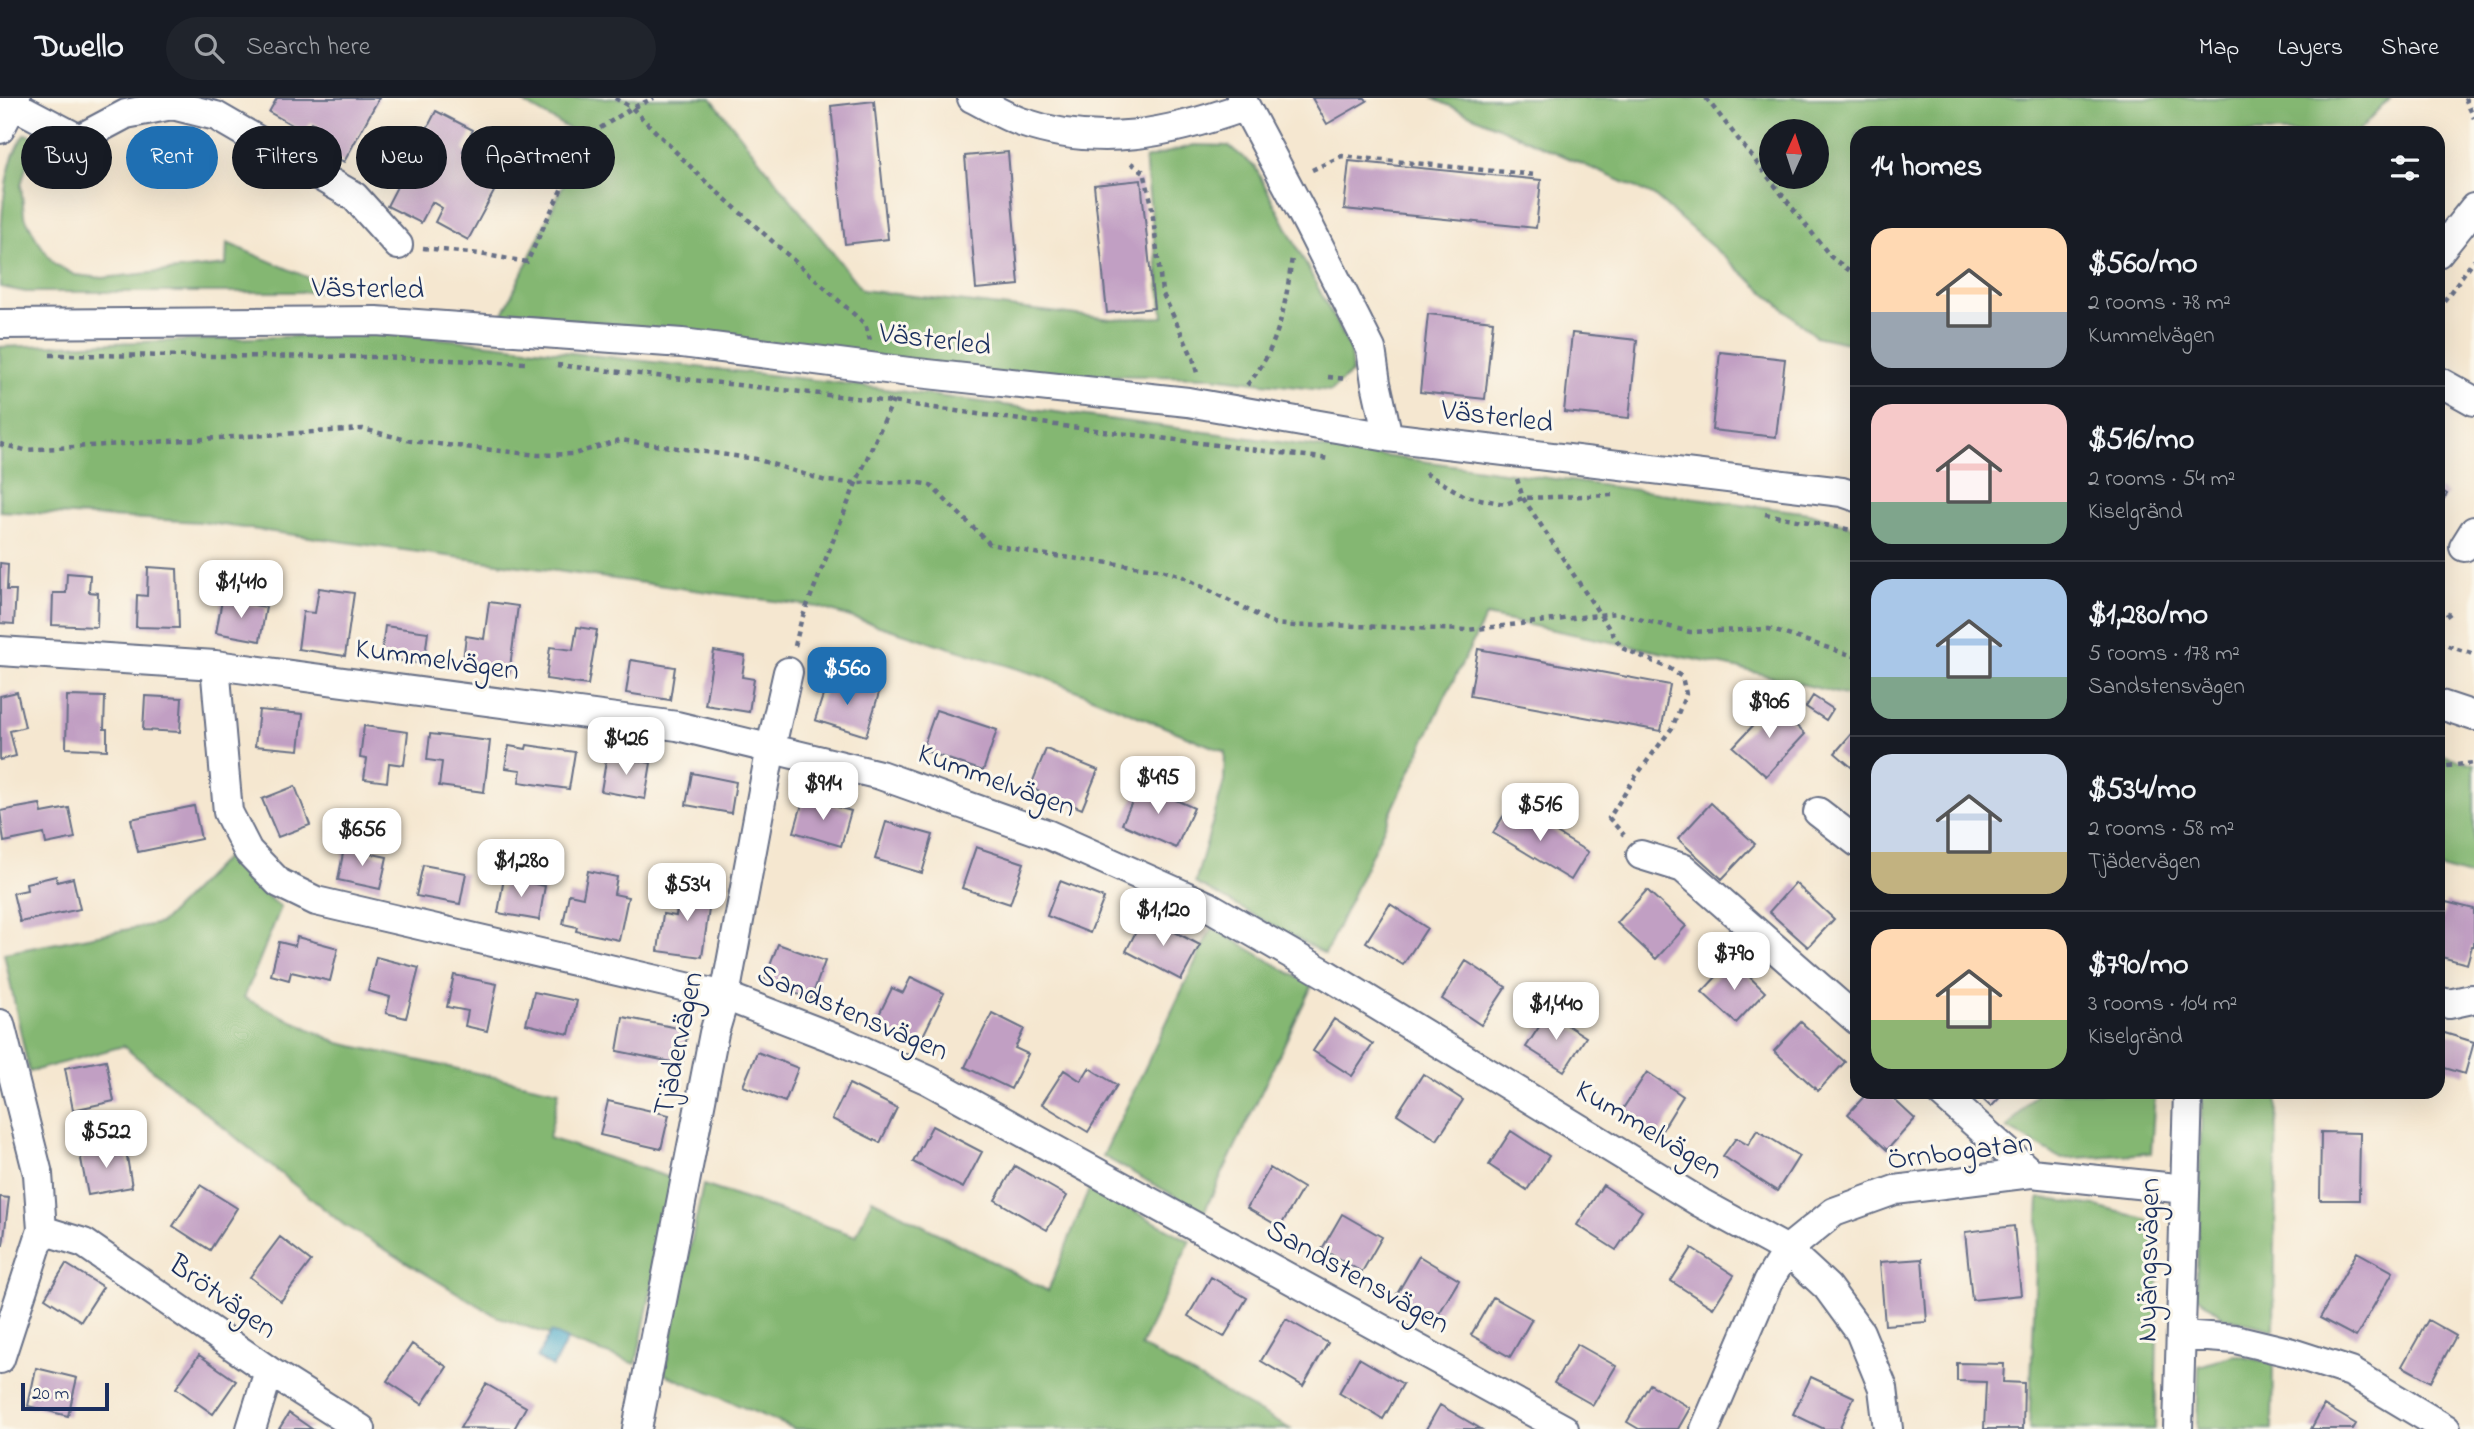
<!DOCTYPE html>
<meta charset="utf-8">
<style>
:root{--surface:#171b24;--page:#20242c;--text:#f1f3f6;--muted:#9ea1a6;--line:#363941;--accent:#1f6fb2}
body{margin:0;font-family:"Indie Flower",sans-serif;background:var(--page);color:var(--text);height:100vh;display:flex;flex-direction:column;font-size:26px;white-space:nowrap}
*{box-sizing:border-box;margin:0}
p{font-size:23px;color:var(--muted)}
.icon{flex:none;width:38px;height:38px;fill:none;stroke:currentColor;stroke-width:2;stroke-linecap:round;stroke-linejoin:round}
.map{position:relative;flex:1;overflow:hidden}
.sheet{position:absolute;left:1850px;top:28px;width:595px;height:973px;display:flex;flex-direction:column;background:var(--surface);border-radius:21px;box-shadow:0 7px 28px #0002}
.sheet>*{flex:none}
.top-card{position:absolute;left:21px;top:28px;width:665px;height:63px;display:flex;gap:14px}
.needle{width:46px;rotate:3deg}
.buttons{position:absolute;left:1759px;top:21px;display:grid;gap:14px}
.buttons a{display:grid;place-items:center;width:70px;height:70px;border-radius:50%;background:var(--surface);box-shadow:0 7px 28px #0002;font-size:35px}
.scale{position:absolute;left:21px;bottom:18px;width:88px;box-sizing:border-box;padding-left:7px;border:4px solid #1b2f5e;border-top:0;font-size:19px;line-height:24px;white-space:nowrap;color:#1b2f5e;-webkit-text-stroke:5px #fbf7ec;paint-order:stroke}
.price{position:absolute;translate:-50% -60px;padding:0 16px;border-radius:14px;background:#fff;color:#222;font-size:23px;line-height:46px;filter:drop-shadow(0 2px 4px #0008)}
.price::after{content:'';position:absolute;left:50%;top:42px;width:21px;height:16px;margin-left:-10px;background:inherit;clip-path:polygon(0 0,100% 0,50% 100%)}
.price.active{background:var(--accent);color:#fff}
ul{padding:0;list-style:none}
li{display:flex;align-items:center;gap:21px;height:175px;padding:0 21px}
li+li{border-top:2px solid var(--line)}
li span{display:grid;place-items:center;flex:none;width:196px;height:140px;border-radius:21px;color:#555}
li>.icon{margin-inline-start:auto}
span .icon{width:84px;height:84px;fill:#fffc;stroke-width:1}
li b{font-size:30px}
h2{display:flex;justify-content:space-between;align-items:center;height:84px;padding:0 21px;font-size:30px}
.tag{padding:0 24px;border-radius:32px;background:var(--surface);box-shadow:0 7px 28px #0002;font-size:24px;line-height:63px}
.tag.active{background:var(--accent);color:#fff}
header{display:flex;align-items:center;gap:42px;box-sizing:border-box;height:98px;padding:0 35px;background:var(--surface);border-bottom:2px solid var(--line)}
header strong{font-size:33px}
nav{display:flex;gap:38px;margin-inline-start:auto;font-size:24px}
.search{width:490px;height:63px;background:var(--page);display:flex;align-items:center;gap:18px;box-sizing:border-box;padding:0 24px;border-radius:38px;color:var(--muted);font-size:26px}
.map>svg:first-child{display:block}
.forest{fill:#84b772;stroke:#507368;stroke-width:2;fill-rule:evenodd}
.water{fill:#4aa9c8;stroke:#326c93;stroke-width:2}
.building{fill:#c19fc3}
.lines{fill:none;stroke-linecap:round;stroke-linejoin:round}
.minor-casing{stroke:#676f86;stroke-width:32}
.path{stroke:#676f86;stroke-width:4.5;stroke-dasharray:5 5;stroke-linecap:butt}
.minor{stroke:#fff;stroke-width:28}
.labels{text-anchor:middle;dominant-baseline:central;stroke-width:6;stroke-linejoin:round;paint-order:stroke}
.street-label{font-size:30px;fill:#1b2f5e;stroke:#fbf7ec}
</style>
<header>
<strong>Dwello</strong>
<div class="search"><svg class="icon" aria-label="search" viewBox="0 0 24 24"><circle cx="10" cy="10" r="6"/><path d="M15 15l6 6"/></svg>Search here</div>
<nav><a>Map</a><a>Layers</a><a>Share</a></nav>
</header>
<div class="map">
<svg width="2474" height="1331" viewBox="0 0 2474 1331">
<rect width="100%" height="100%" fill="#fbf7ec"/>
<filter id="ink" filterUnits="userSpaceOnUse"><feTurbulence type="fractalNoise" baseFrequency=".0143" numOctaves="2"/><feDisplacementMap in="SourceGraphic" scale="14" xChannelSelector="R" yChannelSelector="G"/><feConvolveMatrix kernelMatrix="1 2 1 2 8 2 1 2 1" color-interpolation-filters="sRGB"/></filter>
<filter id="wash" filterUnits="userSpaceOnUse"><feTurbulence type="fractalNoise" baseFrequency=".00686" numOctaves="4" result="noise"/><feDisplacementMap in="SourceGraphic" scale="28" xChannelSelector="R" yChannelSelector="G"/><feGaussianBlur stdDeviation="1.57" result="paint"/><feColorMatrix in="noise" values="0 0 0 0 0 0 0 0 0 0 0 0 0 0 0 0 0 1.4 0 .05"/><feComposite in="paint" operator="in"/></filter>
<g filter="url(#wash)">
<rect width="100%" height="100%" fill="#f5e7d0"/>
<path class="forest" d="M 515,0 L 711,0 L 862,192 L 1112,221 L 1163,219 L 1145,61 L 1194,47 L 1229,48 L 1255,69 L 1350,251 L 1352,274 L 1331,293 L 1212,279 L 909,274 L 496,231 L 585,40 Z
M 1432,0 L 2390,0 L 2357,35 L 1857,35 L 1857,247 L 1815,238 L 1653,97 ZM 1771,33 L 1816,33 L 1816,79 L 1771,79 Z
M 25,36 L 41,40 L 58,52 L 53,56 L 32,48 L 21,87 L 24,117 L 36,140 L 54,166 L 75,177 L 103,180 L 226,167 L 227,145 L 307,179 L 323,194 L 26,194 L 0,189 C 0,145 0,66 25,36 Z
M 392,235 L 832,284 L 1809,415 L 1857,430 L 1857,600 L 1741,571 L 1486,518 L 1445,599 L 1325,856 L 1195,785 L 1224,684 L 1225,654 L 1041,578 L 818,509 L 201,424 L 0,413 L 0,249 Z
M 2438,656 L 2474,666 L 2474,780 L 2438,769 Z
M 230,755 L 245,781 L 281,809 L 244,900 L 339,945 L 559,993 L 549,1040 L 674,1081 L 636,1266 L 498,1219 L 344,1127 L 123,948 L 29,974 L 4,855 L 161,825 Z
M 1212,829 L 1312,888 L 1204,1114 L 1103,1058 Z
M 2037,994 L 2155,994 L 2151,1055 L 2062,1061 L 2007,1030 Z
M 2202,994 L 2277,994 L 2274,1232 L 2224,1219 L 2196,1197 Z
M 703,1087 L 856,1138 L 872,1101 L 1048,1193 L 1090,1089 L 1190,1143 L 1141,1248 L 1290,1331 L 795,1331 L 664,1276 Z
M 2039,1100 L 2096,1108 L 2146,1121 L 2159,1140 L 2155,1331 L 2029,1331 Z
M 2234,1257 L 2273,1265 L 2272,1331 L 2197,1331 L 2199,1268 Z"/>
<path class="water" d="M 551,1234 L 567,1242 L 553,1269 L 537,1260 Z"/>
<g id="blocks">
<path class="building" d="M 277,0 L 379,0 L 344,64 L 310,46 L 320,29 L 311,24 L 305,34 L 269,14 Z
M 1312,0 L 1365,0 L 1367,3 L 1327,26 Z
M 874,3 L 888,141 L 845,146 L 831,8 Z
M 436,13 L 473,32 L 463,53 L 467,55 L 474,43 L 511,62 L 468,142 L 435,124 L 442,110 L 432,104 L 421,125 L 387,108 Z
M 1008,54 L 1019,187 L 976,191 L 965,58 Z
M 1349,63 L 1541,82 L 1536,130 L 1344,111 Z
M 1141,82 L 1154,210 L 1107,215 L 1094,87 Z
M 1428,216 L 1493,223 L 1485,301 L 1420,294 Z
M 1572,235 L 1637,242 L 1629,320 L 1564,314 Z
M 1720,254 L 1785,261 L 1776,339 L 1712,332 Z
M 2438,390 L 2447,396 L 2438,410 Z
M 0,465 L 8,466 L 7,492 L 16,492 L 14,526 L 0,525 Z
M 148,469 L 177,471 L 179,530 L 136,529 L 137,497 L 147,498 Z
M 67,475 L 90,477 L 89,494 L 98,495 L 97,529 L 52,527 L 53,495 L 66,495 Z
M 319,490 L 354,495 L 345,558 L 298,551 L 303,514 L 315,515 Z
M 222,502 L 266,509 L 260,543 L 216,535 Z
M 489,504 L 518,508 L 509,577 L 462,571 L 466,538 L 484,541 Z
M 385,528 L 428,534 L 424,566 L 381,560 Z
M 577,529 L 597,532 L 588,587 L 546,581 L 550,549 L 573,552 Z
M 1478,551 L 1670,587 L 1661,633 L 1470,598 Z
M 714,553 L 745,558 L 742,579 L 754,581 L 749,614 L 705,607 Z
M 631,562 L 675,569 L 670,602 L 626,595 Z
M 829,579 L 879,595 L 866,638 L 815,622 Z
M 17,594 L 25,629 L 10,633 L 16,658 L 0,662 L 0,598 Z
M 67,598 L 105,599 L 104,631 L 107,631 L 107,652 L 66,650 Z
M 145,598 L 182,600 L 180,634 L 143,632 Z
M 1813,598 L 1833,611 L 1826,622 L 1806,609 Z
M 1773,606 L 1805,636 L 1766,678 L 1733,649 Z
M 259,612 L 303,616 L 299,652 L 255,648 Z
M 936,612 L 997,632 L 983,673 L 922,652 Z
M 364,628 L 408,634 L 404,667 L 389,665 L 387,684 L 364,681 L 367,661 L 360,660 Z
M 1857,629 L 1857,674 L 1835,655 Z
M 430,636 L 490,643 L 484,694 L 439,688 L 442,664 L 427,662 Z
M 527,647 L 575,654 L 569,691 L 519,684 L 521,672 L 505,670 L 509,648 L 526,651 Z
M 1046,651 L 1098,672 L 1082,711 L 1030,690 Z
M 607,657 L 651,665 L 645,701 L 601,693 Z
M 692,675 L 736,684 L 731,715 L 686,707 Z
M 1140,686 L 1194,710 L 1176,750 L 1122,726 Z
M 295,688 L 310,727 L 278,739 L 262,701 Z
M 804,699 L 851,713 L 841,748 L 794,734 Z
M 1711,705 L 1755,746 L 1722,781 L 1678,741 Z
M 40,706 L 42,715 L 69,710 L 75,740 L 46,746 L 44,736 L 4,744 L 0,713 Z
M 1510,707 L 1588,754 L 1571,782 L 1493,735 Z
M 194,708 L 201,741 L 138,754 L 131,721 Z
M 886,724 L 933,737 L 922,775 L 875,761 Z
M 976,749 L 1024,765 L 1010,806 L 962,790 Z
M 344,750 L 387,759 L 380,791 L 338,782 Z
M 423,767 L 466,775 L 460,806 L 416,798 Z
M 588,773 L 617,779 L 614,796 L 628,799 L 619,842 L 576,833 L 577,829 L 563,826 L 569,796 L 583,799 Z
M 56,778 L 57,784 L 73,780 L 80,811 L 20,824 L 13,795 L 27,792 L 26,785 Z
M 504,780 L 545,788 L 539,822 L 498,815 Z
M 1060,783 L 1104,800 L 1090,835 L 1047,818 Z
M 1795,785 L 1834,821 L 1808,849 L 1769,814 Z
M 680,787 L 712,791 L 702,859 L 658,853 L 663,816 L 676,818 Z
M 1647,792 L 1686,828 L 1656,861 L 1617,825 Z
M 2446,804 L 2474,811 L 2474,848 L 2472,848 L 2467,866 L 2438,858 L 2438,835 Z
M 1390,806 L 1427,830 L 1403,867 L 1366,844 Z
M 1144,818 L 1200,847 L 1181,882 L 1126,853 Z
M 297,839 L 338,850 L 330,883 L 291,874 L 289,882 L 271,877 L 279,844 L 295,848 Z
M 778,846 L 825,863 L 811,901 L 764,884 Z
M 376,859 L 419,870 L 406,920 L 386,915 L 390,899 L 368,893 Z
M 1732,862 L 1765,894 L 1736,925 L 1702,894 Z
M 1466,863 L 1506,889 L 1481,927 L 1442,901 Z
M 454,877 L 497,886 L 487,933 L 465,928 L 468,913 L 447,909 Z
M 911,879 L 944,895 L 918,948 L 874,927 L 892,890 L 903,895 Z
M 534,894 L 577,903 L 569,936 L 526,926 Z
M 992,915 L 1024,931 L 1015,950 L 1028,956 L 1011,991 L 965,969 Z
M 1548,915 L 1586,939 L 1564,973 L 1526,949 Z
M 623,919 L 688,932 L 682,966 L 617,953 Z
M 1334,921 L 1373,946 L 1352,978 L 1313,953 Z
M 1801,924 L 1845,964 L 1818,993 L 1774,953 Z
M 2438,933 L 2474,944 L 2465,976 L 2438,968 Z
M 757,954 L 798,970 L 785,1004 L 743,988 Z
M 106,962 L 114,1003 L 73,1012 L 65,970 Z
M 1089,970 L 1117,987 L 1088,1034 L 1042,1006 L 1064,972 L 1081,983 Z
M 1647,974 L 1683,998 L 1659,1037 L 1622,1012 Z
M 1423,976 L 1463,1002 L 1437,1042 L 1397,1016 Z
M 849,986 L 897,1010 L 880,1045 L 832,1021 Z
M 1868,994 L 1886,994 L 1915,1021 L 1887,1052 L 1848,1016 Z
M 1975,994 L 2005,994 L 1991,1009 Z
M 608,1003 L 669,1017 L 661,1051 L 600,1037 Z
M 932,1028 L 982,1054 L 963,1090 L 913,1064 Z
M 1757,1032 L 1799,1058 L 1777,1093 L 1723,1058 L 1736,1040 L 1748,1047 Z
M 1511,1033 L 1549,1058 L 1527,1092 L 1489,1067 Z
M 2321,1034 L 2360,1035 L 2359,1102 L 2320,1102 Z
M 125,1047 L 132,1089 L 88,1097 L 80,1056 Z
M 1015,1068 L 1067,1098 L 1047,1132 L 995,1102 Z
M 1270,1070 L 1303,1090 L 1280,1129 L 1247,1110 Z
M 200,1087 L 237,1110 L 210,1152 L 173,1128 Z
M 1603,1087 L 1642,1113 L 1616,1152 L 1577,1127 Z
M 0,1099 L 9,1100 L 3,1147 L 0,1147 Z
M 1342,1116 L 1382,1139 L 1362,1174 L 1322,1151 Z
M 2014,1128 L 2021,1197 L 1972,1202 L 1965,1134 Z
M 280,1139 L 311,1163 L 281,1203 L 250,1179 Z
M 1692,1150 L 1734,1177 L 1713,1210 L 1671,1183 Z
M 2357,1154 L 2393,1174 L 2356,1239 L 2320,1220 Z
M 1419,1158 L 1459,1182 L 1437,1219 L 1397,1196 Z
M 1922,1161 L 1927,1224 L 1885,1227 L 1880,1164 Z
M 66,1166 L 103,1189 L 81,1223 L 45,1200 Z
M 1211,1179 L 1247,1200 L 1224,1239 L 1188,1218 Z
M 1493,1199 L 1532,1221 L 1510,1259 L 1471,1237 Z
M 1286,1221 L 1328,1245 L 1303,1288 L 1261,1263 Z
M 2428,1222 L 2456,1238 L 2431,1284 L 2402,1268 Z
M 412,1246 L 447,1269 L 422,1306 L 387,1283 Z
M 1577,1246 L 1616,1268 L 1593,1307 L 1554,1285 Z
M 199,1257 L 236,1283 L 213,1316 L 176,1290 Z
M 1359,1260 L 1403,1286 L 1383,1321 L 1339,1295 Z
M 1957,1265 L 2004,1266 L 2003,1284 L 2024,1285 L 2023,1331 L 1984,1331 L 1986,1284 L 1957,1283 Z
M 36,1270 L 77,1280 L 68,1318 L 28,1308 Z
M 1811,1279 L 1854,1299 L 1839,1331 L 1824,1331 L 1793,1316 Z
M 486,1286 L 526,1309 L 514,1331 L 460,1330 Z
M 1650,1286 L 1690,1310 L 1678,1331 L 1639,1331 L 1627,1324 Z
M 1440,1307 L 1481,1331 L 1426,1331 Z
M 2324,1307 L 2356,1326 L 2353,1331 L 2311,1331 Z
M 289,1315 L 312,1331 L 279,1331 Z"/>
</g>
</g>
<g filter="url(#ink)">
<use href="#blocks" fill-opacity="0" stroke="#676f86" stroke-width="2"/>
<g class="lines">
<g class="minor-casing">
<path id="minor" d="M 1,0 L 79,41 L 126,16 L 172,7 L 216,18 L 354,98 L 398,147
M 972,0 C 988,8 1004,18 1021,24 C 1099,51 1170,35 1244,9
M 1241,0 L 1308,126 L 1371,251 L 1376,285 L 1388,339
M 0,31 L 16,0
M 2438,155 L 2474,110
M 0,226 L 376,223 L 682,245 L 909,274 L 1188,304 L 1388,339 L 1842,394 L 1857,399
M 2438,283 L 2474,303
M 2464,449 L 2474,433
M 0,553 L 215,567 L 677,628 L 880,677 L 1049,737 L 1208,808 L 1326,876 L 1701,1105 L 1787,1152 L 1827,1189 L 1860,1234 L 1883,1290 L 1888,1331
M 215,567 L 228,714 L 248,753 L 279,785 L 316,803 L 725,898 L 839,942 L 928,982 L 1564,1331
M 2438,606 L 2474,618
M 1818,714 L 1857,744
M 1641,757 L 1683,770 L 1857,922
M 2438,903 L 2449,906 L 2472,901
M 0,926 L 38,1076 L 42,1132 L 0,1261
M 1940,994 L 2031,1075
M 42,1132 L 84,1145 L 269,1273 L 361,1331
M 2182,1237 L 2235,1241 L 2289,1254 L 2351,1274 L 2446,1331
M 251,1331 L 269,1273
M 637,1331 L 714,935 L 725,898 L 771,649 L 788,574
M 1705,1331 L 1768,1184 L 1787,1152 L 1834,1114 L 1895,1092 L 2031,1075 L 2185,1091
M 2178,1331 L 2188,994"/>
</g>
<path class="path" d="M 615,0 L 632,10 L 705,83 L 865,226 L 870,242
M 1706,0 L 1831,159 L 1857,178
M 2465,0 L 2474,20
M 1131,65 L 1144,74 L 1151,103 L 1162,194 L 1193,260 L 1198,279
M 1312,72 L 1342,58 L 1535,77
M 423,150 L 480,156 L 527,164 L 586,39 L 632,10 L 654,0
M 2438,211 L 2474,162
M 50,257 L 375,259 L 527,265
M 557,267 L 892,304 L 1063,328 L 1330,361
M 1328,279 L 1348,281
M 1247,287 C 1279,251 1286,205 1292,159
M 0,346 L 25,352 L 363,331 L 411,343 L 538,357 L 574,356 L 620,342 L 756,361 L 826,383 L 856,385 L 915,384 L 930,387 L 990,446 L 1040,456 L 1157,471 L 1179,477 L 1275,526 L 1294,528 L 1329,527 L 1467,532 L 1616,515 L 1690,534 L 1769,531 L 1857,559
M 1425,375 L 1465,398 L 1505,406 L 1523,400 L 1615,397
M 1517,381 L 1523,400 L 1622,550 L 1669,570 L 1682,579 L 1686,596 L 1672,630 L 1636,678 L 1609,720 L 1624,737
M 1765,416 L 1857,433
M 2438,524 L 2452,514
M 2438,545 L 2474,556
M 795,548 L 801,523 L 856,385 L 893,303
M 2438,664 L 2447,668 L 2474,665"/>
<use href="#minor" class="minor"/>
</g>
</g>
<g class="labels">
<g class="street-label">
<text transform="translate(368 192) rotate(1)">Västerled</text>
<text transform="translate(935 243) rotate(7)">Västerled</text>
<text transform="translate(1497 320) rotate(7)">Västerled</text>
<text transform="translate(437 563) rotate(8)">Kummelvägen</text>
<text transform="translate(996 684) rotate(20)">Kummelvägen</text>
<text transform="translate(852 916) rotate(23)">Sandstensvägen</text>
<text transform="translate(680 946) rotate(-78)">Tjädervägen</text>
<text transform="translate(1648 1033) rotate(31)">Kummelvägen</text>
<text transform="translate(1960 1055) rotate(-7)">Örnbogatan</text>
<text transform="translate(2150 1162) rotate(-89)">Nyängsvägen</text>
<text transform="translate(1357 1180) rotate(29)">Sandstensvägen</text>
<text transform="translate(222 1200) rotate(35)">Brötvägen</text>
</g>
</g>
</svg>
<div class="buttons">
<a><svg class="needle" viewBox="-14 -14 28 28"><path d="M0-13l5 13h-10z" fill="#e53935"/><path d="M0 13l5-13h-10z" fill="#9ea1a6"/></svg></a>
</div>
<div class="scale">20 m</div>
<b class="price" style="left:241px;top:522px">$1,410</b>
<b class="price active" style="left:847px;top:609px">$560</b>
<b class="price" style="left:1769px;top:642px">$906</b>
<b class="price" style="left:626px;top:679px">$426</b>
<b class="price" style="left:1158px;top:718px">$495</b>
<b class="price" style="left:823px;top:724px">$914</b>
<b class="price" style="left:1540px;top:745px">$516</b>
<b class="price" style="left:362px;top:770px">$656</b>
<b class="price" style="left:521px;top:801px">$1,280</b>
<b class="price" style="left:687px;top:825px">$534</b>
<b class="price" style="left:1163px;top:850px">$1,120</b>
<b class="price" style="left:1734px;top:894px">$790</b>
<b class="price" style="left:1556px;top:944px">$1,440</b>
<b class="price" style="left:106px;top:1072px">$522</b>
<div class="top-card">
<a class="tag">Buy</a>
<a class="tag active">Rent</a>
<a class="tag">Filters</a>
<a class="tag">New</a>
<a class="tag">Apartment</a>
</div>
<section class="sheet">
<h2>14 homes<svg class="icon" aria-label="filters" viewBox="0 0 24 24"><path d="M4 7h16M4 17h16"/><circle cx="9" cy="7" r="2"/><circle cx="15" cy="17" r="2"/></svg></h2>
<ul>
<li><span style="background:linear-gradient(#ffd9b3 60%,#9aa5b1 0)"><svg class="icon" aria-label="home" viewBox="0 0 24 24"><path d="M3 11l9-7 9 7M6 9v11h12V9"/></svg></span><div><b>$560/mo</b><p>2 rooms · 78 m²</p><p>Kummelvägen</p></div></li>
<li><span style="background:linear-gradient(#f6c9c9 70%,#7fa58c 0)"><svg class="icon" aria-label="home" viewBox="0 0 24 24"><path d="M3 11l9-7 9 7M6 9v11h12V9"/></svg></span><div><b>$516/mo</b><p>2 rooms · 54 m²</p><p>Kiselgränd</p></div></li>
<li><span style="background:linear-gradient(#a9c7e8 70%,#7fa58c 0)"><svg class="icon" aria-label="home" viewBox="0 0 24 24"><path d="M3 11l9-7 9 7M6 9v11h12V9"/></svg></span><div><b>$1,280/mo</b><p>5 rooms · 178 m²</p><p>Sandstensvägen</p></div></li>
<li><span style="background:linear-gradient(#c9d6e8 70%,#c2b280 0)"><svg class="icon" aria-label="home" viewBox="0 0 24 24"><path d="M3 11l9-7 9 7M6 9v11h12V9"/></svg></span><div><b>$534/mo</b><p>2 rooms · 58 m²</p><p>Tjädervägen</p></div></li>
<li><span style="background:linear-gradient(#ffd9b3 65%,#8fb573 0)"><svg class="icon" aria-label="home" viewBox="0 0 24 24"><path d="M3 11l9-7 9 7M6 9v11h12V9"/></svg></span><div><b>$790/mo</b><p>3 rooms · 104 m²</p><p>Kiselgränd</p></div></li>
</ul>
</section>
</div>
